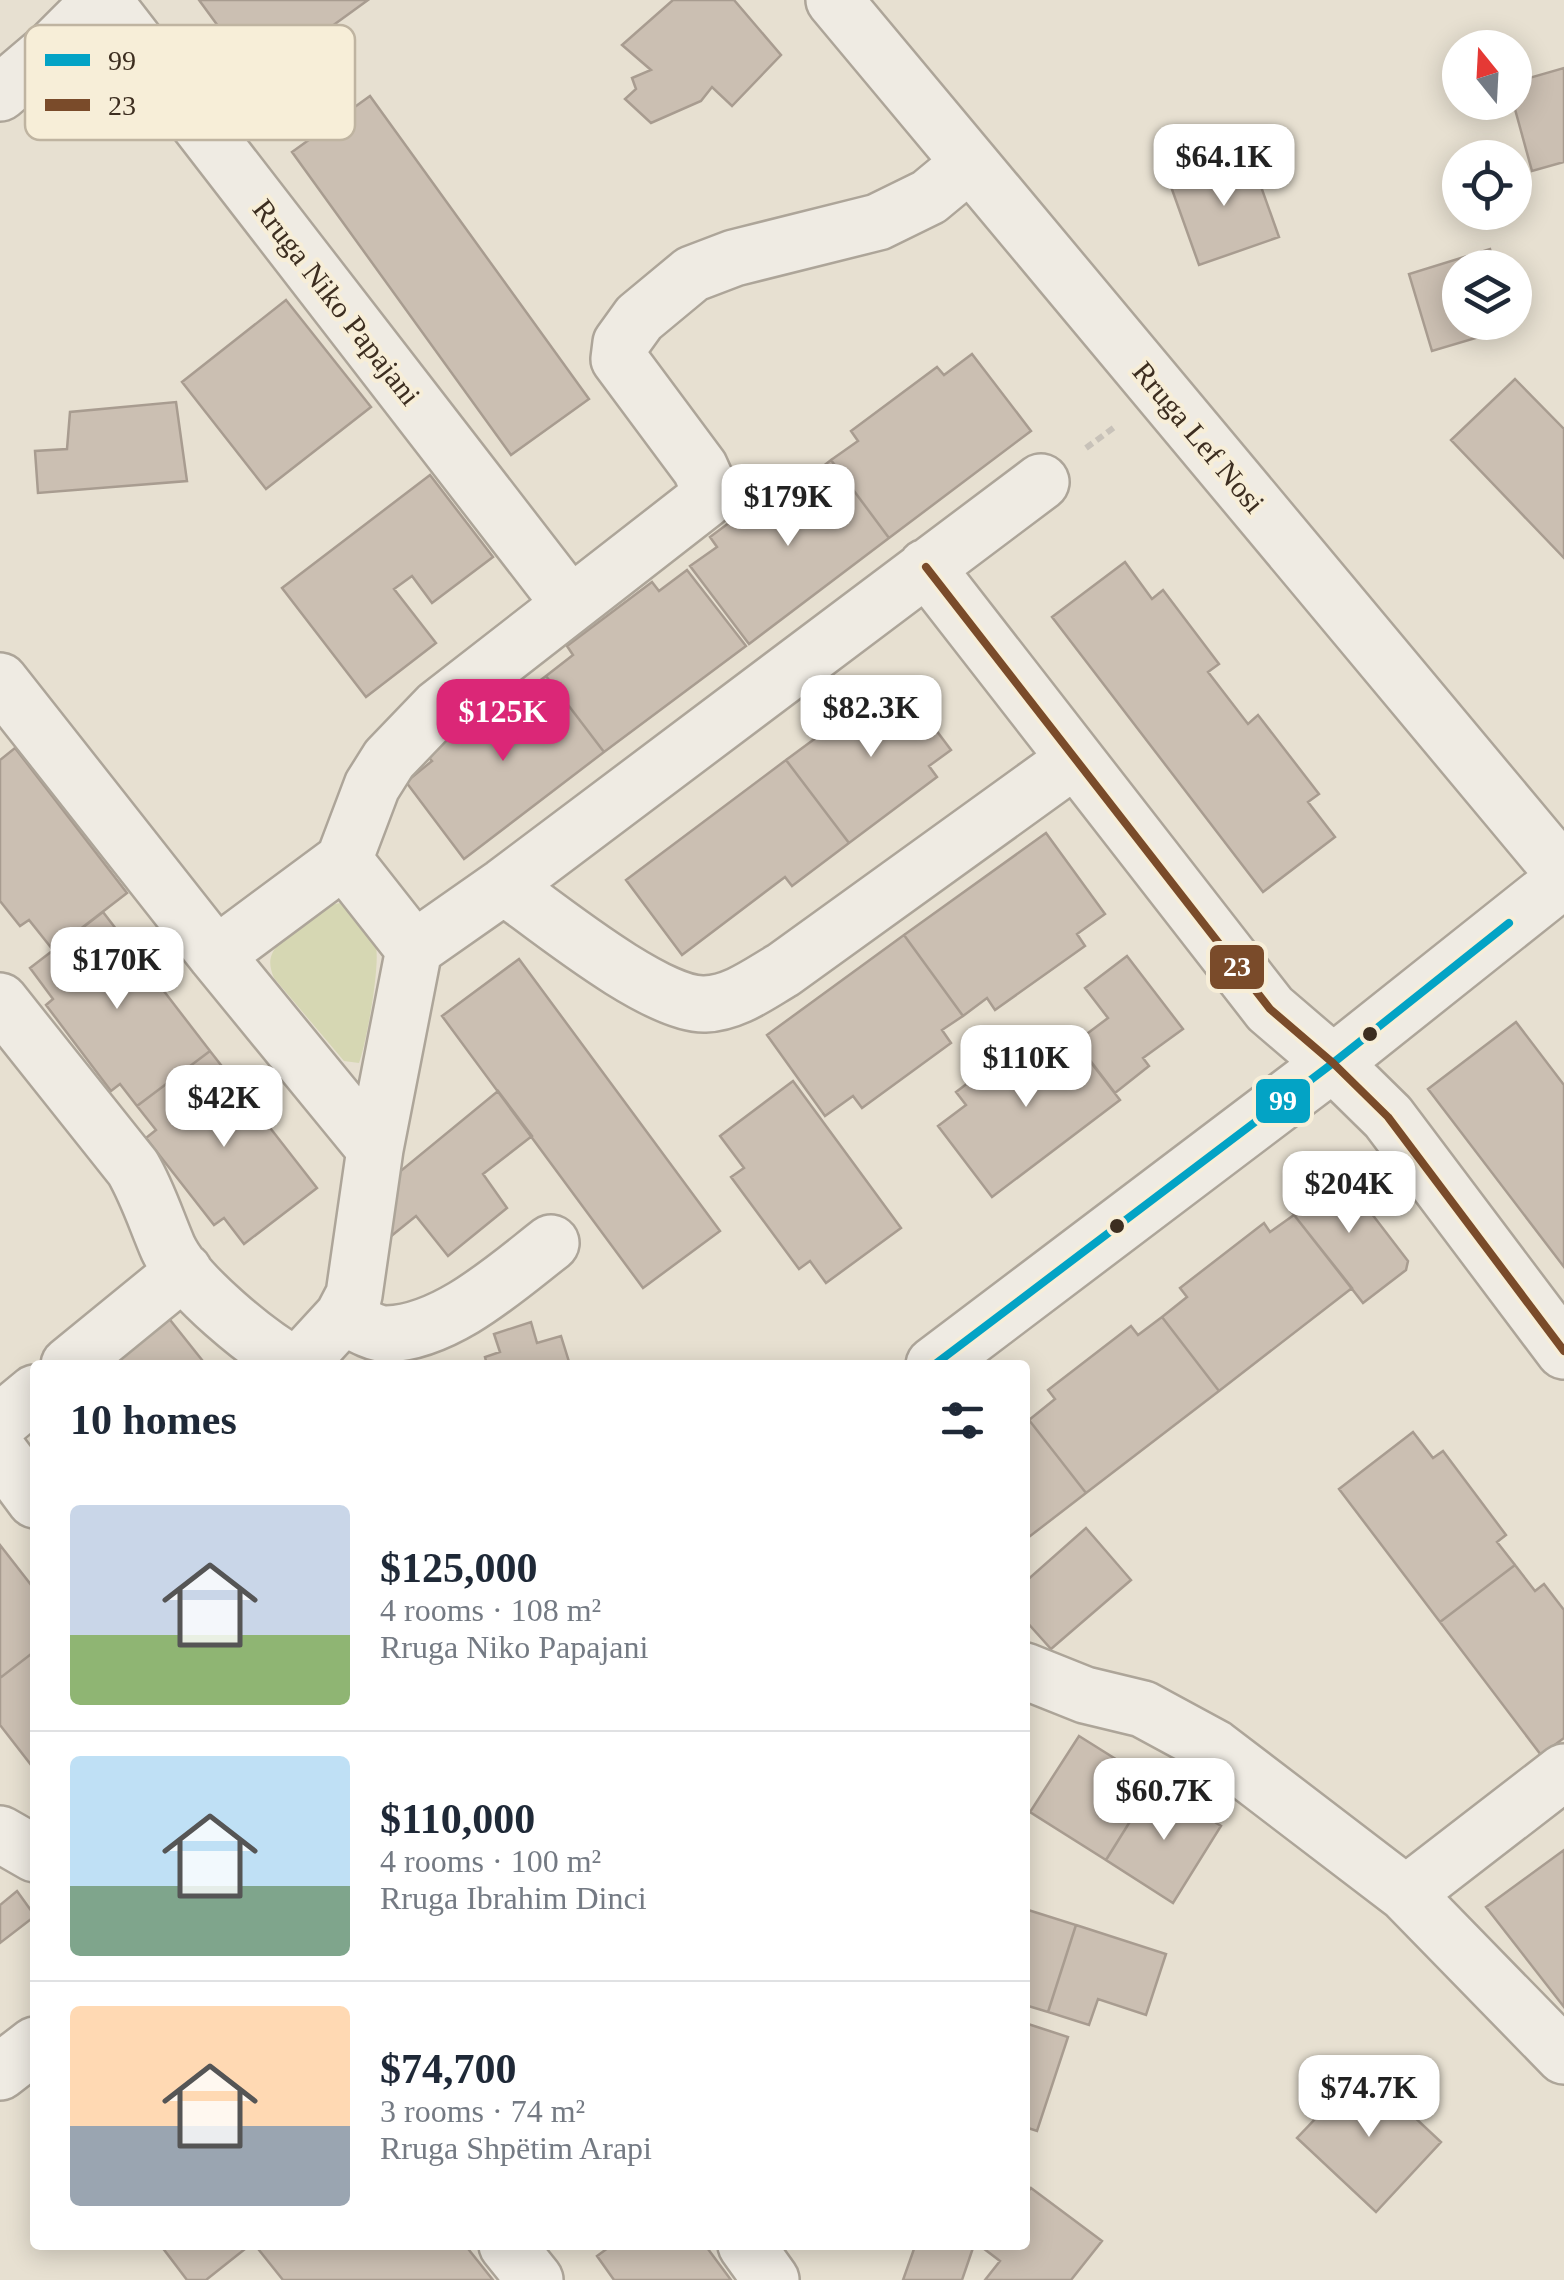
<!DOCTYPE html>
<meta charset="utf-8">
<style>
:root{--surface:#fff;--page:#f6f6f7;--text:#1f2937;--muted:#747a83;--line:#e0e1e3;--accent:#db2777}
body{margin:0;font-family:Georgia,serif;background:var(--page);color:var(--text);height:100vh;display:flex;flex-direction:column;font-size:38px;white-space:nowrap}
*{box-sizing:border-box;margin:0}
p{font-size:32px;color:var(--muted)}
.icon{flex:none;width:55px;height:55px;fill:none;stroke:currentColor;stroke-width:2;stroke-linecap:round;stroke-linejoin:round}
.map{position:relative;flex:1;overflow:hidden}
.side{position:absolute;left:30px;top:1360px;width:1000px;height:890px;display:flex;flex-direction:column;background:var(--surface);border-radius:10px;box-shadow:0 5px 25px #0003}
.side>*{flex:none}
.needle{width:65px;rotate:342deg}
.fabs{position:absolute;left:1442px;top:30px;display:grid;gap:20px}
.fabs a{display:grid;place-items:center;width:90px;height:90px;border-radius:50%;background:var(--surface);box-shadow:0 5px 25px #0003;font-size:50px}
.price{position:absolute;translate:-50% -85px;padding:0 22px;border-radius:20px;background:#fff;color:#222;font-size:32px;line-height:65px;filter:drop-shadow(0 2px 5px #0008)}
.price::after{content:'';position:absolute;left:50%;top:60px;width:30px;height:22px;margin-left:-15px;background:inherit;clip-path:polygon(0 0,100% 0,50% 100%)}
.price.selected{background:var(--accent);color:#fff}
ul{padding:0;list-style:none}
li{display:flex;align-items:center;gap:30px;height:250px;padding:0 40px}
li+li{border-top:2px solid var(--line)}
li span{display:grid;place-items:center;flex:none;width:280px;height:200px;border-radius:10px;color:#555}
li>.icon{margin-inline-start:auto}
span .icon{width:120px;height:120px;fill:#fffc;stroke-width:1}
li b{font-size:42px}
h2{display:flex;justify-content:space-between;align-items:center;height:120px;padding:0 40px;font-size:42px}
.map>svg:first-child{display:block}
.green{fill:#d6d7b3}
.building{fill:#cbbfb2;stroke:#a89c90;stroke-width:2.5}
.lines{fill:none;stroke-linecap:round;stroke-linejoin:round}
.street-casing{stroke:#ada599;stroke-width:60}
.path{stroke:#c8c2b9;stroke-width:6;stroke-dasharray:8 5;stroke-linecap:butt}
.street{stroke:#efebe3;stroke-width:55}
.bus-1-casing{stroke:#f7eed8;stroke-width:15}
.bus-2-casing{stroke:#f7eed8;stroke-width:15}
.bus-1{stroke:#03a3c5;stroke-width:8}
.bus-2{stroke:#7a4b2a;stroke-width:8}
.bus-dot{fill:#3d2e20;stroke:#f7eed8;stroke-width:4}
.labels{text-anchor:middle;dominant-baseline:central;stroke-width:8;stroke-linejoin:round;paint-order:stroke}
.street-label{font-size:30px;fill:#3d2e20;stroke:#f7eed8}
.key{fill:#f7eed8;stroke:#bfb4a1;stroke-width:2.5}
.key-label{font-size:28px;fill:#3d2e20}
.line-badge{stroke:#f7eed8;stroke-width:4}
.badge-label{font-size:28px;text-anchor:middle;font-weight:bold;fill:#fff}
</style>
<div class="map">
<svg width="1564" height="2280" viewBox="0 0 1564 2280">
<rect width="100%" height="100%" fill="#e7e0d1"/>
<path class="green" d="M 340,903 L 346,905 C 355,916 370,929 375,943 C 382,959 366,1045 359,1063 L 344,1061 L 274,978 C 269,966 268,957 277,946 L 326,906 Z"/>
<path class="building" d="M 199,0 L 368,0 L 288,58 L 279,45 L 248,67 Z
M 673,0 L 734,0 L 781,55 L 732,106 L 712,87 L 701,101 L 651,123 L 625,99 L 636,89 L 632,78 L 651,70 L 622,45 Z
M 1564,68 L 1564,162 L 1532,171 L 1513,102 L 1515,82 Z
M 370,96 L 589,399 L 511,455 L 292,152 Z
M 1249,153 L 1279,237 L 1199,265 L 1169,181 Z
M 1490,249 L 1495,268 L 1460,268 L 1460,322 L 1512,322 L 1513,327 L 1432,351 L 1409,274 Z
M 286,300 L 371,407 L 266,489 L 182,382 Z
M 972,354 L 1031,431 L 889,538 L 831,460 L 858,441 L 851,431 L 937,367 L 944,375 Z
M 1515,379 L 1564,429 L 1564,558 L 1451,440 Z
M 176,402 L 187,481 L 38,493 L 35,451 L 67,449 L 70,412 Z
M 831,460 L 889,538 L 749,644 L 690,566 L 717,547 L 710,537 L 796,473 L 803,482 Z
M 430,475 L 493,557 L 432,603 L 412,576 L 394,589 L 436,643 L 366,697 L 282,588 Z
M 1125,562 L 1152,599 L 1163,590 L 1219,664 L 1208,672 L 1248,724 L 1258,715 L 1319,794 L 1308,802 L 1335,837 L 1263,892 L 1052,617 Z
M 687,570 L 746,646 L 604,752 L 546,676 L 573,655 L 567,646 L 652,582 L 659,591 Z
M 546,676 L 604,752 L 464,859 L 406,782 L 432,761 L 425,753 L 511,688 L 518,697 Z
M 897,678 L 951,750 L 929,766 L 937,777 L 849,843 L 786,760 Z
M 15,748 L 127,893 L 53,950 L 29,920 L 20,926 L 0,901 L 0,760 Z
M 786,760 L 849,843 L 792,886 L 785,877 L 682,955 L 626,880 Z
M 1046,833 L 1105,914 L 1077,934 L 1085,946 L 995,1010 L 987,998 L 963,1016 L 904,935 Z
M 103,912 L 210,1051 L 137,1106 L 120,1084 L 111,1091 L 46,1005 L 53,999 L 30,968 Z
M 904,935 L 963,1016 L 942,1030 L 951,1043 L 862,1108 L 853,1096 L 825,1116 L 767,1035 Z
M 1127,956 L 1183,1029 L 1143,1058 L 1149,1066 L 1115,1093 L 1076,1042 L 1108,1018 L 1085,988 Z
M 519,959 L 720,1231 L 643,1288 L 442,1016 Z
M 1516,1022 L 1564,1085 L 1564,1267 L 1428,1089 Z
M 1065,1029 L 1120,1100 L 992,1197 L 938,1126 L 966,1105 L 956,1092 L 1018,1045 L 1027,1058 Z
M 210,1051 L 317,1188 L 244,1244 L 224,1218 L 214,1225 L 146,1138 L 156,1130 L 137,1106 Z
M 793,1081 L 901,1228 L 826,1283 L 810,1261 L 799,1269 L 731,1177 L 744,1168 L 720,1136 Z
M 498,1091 L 532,1136 L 483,1174 L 507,1208 L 448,1256 L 416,1216 L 385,1241 L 386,1183 Z
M 1332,1172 L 1342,1175 L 1408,1261 L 1406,1270 L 1363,1303 L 1287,1206 Z
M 1294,1215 L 1352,1288 L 1219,1391 L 1162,1317 L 1187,1297 L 1180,1288 L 1264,1223 L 1270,1232 Z
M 159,1306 L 206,1365 L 85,1365 Z
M 1162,1317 L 1219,1391 L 1086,1493 L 1029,1420 L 1055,1399 L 1048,1390 L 1131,1326 L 1138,1335 Z
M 531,1322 L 537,1343 L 561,1336 L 570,1365 L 487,1365 L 485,1357 L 500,1352 L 494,1334 Z
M 1029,1420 L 1086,1493 L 1025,1540 L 1025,1422 Z
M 1413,1432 L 1433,1458 L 1443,1451 L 1506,1535 L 1497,1542 L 1515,1565 L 1440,1622 L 1339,1489 Z
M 1086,1528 L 1131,1580 L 1051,1649 L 1025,1620 L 1025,1582 Z
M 0,1545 L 35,1590 L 35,1651 L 0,1678 Z
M 1515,1565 L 1535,1591 L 1544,1584 L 1564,1610 L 1564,1738 L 1541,1755 L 1440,1622 Z
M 35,1651 L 35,1770 L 0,1725 L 0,1678 Z
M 1079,1736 L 1154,1783 L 1106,1860 L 1030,1812 Z
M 1154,1783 L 1221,1826 L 1173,1903 L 1106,1860 Z
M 1564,1850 L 1564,2007 L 1486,1907 Z
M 17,1891 L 35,1916 L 0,1943 L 0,1905 Z
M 1025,1909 L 1076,1925 L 1048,2012 L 1025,2005 Z
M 1076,1925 L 1166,1954 L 1146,2015 L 1098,1999 L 1089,2025 L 1048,2012 Z
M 1025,2023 L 1068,2037 L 1037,2131 L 1025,2127 Z
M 1363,2069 L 1441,2142 L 1376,2212 L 1297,2138 Z
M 1031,2188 L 1102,2241 L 1071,2280 L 985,2280 L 1000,2261 L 983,2248 L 986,2245 L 1025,2245 L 1025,2195 Z
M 164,2245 L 250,2245 L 206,2280 L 187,2280 L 162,2247 Z
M 255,2245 L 465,2245 L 493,2280 L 283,2280 Z
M 612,2245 L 705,2245 L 731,2280 L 614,2280 L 597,2256 Z
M 903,2245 L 974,2245 L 962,2280 L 903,2280 L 914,2249 Z"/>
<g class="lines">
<g class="street-casing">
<path id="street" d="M 103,0 L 570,604
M 834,0 L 1564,874
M 0,93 L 53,48 L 101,0
M 926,567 L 1270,1009 L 1333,1063 L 1388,1117 L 1564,1351
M 0,681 L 216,955 L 375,1149 L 354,1295 L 343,1316 L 298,1365
M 344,860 L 414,949
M 504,886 C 546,916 656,1006 705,1004 C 734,1003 759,984 783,970 L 1074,760
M 216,955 L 344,860 L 372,786 L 389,759 L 438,708 L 705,500 L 709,488 L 700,468 L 619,359 L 621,343 L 639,318 L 692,274 L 734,258 L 878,222 L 929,197 L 970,163
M 0,1001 L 133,1168 C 148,1194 156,1220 168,1248 C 186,1286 258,1345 295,1365
M 375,1149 L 414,949 L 504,886 L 1041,482
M 343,1316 C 355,1322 373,1334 387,1334 C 447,1332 506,1278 551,1243
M 69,1365 L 184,1271
M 934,1365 L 1333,1063 L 1564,879
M 0,1422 L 35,1393
M 0,1453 L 35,1500
M 1025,1671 L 1085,1695 L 1143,1709 L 1215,1748 L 1406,1894 L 1564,2056
M 0,1834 L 35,1854
M 1406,1894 L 1564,1772
M 0,2072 L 35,2045
M 507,2245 L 535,2280
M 746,2245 L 771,2280"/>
</g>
<path class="path" d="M 1086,448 L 1116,426"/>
<use href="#street" class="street"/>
<g class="bus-1-casing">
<path id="bus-1" d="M 934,1365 L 1333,1063 L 1509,923"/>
</g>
<g class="bus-2-casing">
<path id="bus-2" d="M 926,567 L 1270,1009 L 1333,1063 L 1388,1117 L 1564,1351"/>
</g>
<use href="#bus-1" class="bus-1"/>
<use href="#bus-2" class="bus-2"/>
</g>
<g class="bus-dot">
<circle cx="1370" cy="1034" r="9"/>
<circle cx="1117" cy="1226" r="9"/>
</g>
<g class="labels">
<g class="street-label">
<text transform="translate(337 302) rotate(52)">Rruga Niko Papajani</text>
<text transform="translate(1199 437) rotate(50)">Rruga Lef Nosi</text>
</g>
</g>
<rect x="25" y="25" width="330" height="115" rx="15" class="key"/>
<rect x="45" y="54" width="45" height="12" fill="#03a3c5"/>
<rect x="45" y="99" width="45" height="12" fill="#7a4b2a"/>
<g class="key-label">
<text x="108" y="70">99</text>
<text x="108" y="115">23</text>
</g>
<g class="line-badge">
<rect x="1208" y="943" width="58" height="48" rx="10" fill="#7a4b2a"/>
<rect x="1254" y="1077" width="58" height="48" rx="10" fill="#03a3c5"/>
</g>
<g class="badge-label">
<text x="1237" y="976">23</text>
<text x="1283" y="1110">99</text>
</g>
</svg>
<div class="fabs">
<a><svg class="needle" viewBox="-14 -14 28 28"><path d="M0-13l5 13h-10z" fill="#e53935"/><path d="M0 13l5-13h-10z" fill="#747a83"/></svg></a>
<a><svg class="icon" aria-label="locate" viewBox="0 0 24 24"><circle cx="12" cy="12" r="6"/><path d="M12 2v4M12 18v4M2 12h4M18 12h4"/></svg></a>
<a><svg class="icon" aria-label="layers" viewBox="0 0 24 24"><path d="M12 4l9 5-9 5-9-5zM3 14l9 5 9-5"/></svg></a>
</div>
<b class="price" style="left:1224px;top:209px">$64.1K</b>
<b class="price" style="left:788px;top:549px">$179K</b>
<b class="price" style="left:871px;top:760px">$82.3K</b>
<b class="price selected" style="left:503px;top:764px">$125K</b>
<b class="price" style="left:117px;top:1012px">$170K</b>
<b class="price" style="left:1026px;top:1110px">$110K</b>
<b class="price" style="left:224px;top:1150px">$42K</b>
<b class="price" style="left:1349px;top:1236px">$204K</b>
<b class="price" style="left:1164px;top:1843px">$60.7K</b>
<b class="price" style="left:1369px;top:2140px">$74.7K</b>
<section class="side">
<h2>10 homes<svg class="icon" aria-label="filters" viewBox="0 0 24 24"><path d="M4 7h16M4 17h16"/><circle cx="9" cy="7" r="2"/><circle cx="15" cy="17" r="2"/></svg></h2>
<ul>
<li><span style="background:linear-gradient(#c9d6e8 65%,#8fb573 0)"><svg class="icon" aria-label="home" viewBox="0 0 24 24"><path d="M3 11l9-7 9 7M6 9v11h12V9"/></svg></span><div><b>$125,000</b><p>4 rooms · 108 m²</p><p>Rruga Niko Papajani</p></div></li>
<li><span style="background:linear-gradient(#bfe0f5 65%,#7fa58c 0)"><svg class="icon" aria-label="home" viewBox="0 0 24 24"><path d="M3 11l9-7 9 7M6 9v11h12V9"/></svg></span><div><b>$110,000</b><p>4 rooms · 100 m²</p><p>Rruga Ibrahim Dinci</p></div></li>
<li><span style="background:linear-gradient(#ffd9b3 60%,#9aa5b1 0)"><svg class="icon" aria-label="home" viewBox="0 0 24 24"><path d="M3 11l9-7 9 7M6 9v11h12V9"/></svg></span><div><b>$74,700</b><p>3 rooms · 74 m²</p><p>Rruga Shpëtim Arapi</p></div></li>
</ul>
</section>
</div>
